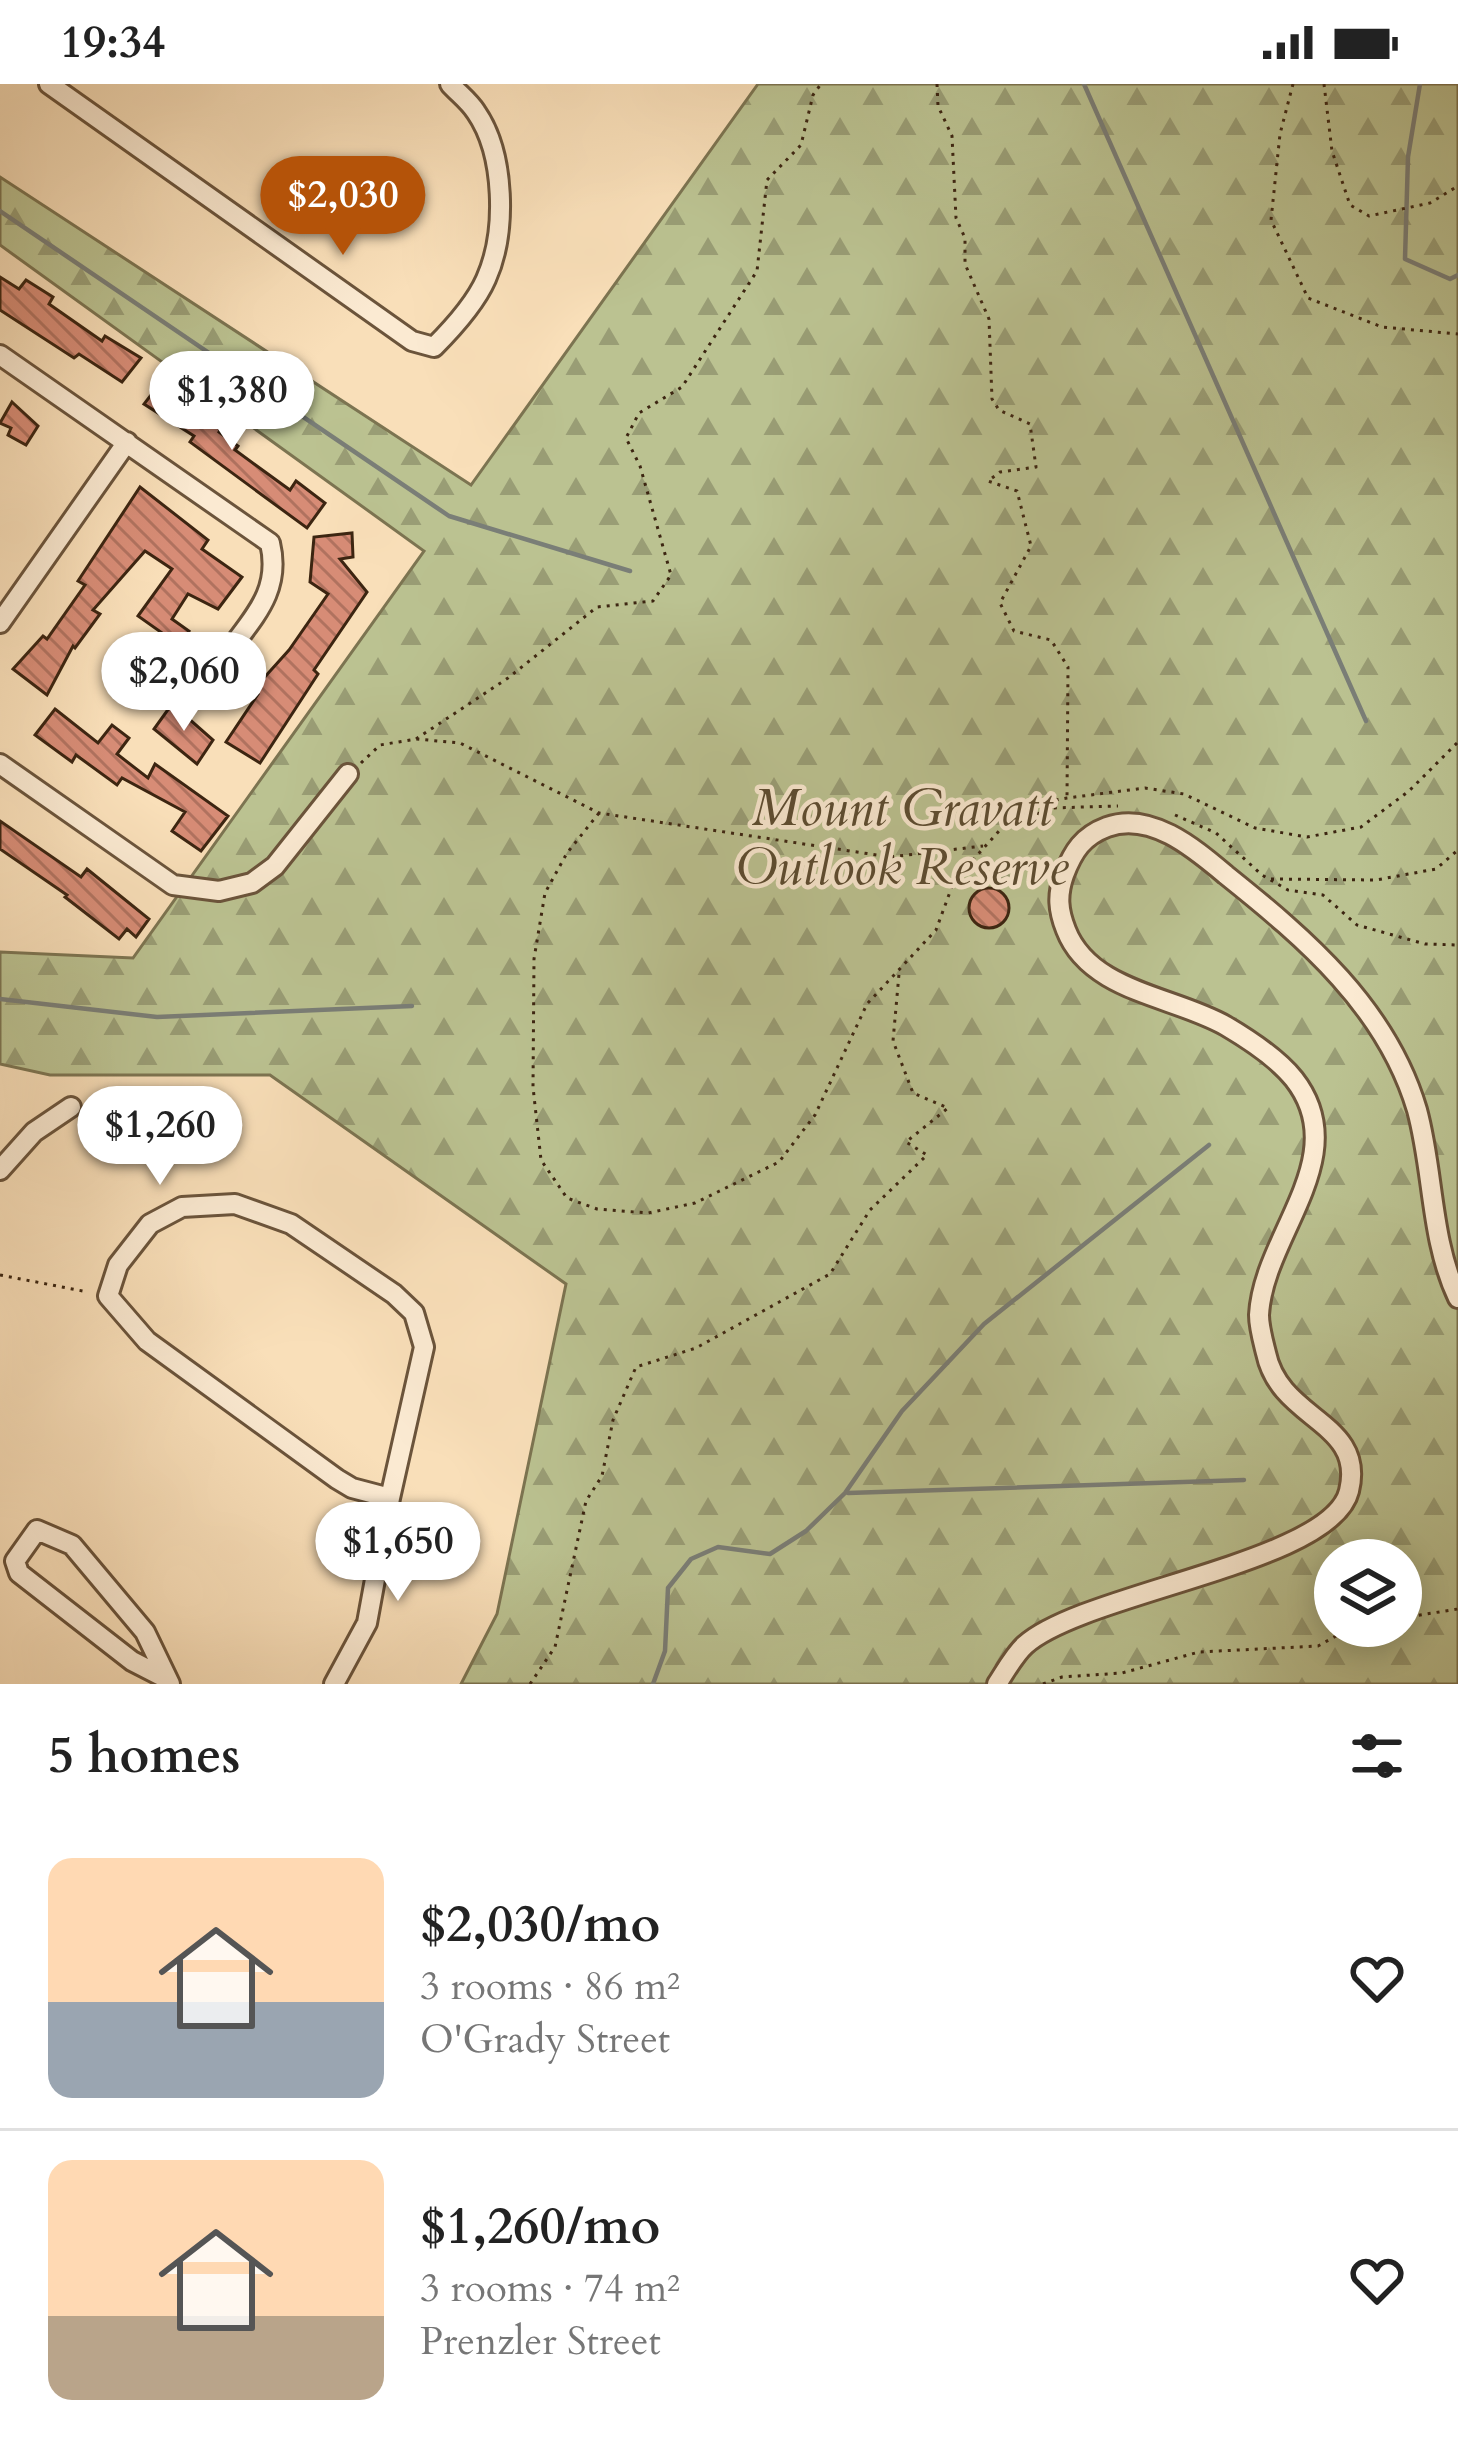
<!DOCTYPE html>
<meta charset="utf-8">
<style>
:root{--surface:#fff;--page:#f6f6f6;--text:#222;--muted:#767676;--line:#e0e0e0;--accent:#b45309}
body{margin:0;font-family:Cardo,serif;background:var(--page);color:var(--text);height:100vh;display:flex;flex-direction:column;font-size:45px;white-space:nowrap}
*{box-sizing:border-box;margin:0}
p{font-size:39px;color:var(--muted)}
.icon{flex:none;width:66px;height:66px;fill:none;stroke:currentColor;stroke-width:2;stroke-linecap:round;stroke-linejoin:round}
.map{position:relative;height:1600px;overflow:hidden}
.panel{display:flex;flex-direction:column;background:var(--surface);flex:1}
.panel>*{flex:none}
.controls{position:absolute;left:1314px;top:1455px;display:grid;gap:24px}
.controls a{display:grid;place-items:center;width:108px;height:108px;border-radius:50%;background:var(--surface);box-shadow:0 6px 30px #0003;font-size:60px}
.price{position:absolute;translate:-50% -102px;padding:0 27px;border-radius:42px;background:#fff;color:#222;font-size:39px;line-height:78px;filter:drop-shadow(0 3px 6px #0008)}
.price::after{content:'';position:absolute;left:50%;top:72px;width:36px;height:27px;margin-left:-18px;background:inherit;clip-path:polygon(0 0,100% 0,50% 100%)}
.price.on{background:var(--accent);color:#fff}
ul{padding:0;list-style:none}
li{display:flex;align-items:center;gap:36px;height:300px;padding:0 48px}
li+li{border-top:3px solid var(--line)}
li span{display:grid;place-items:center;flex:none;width:336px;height:240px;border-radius:24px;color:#555}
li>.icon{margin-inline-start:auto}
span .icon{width:144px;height:144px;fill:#fffc;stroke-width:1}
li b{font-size:51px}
h2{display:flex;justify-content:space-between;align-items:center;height:144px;padding:0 48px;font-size:51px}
.status{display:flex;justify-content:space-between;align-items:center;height:84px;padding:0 60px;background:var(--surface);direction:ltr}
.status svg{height:33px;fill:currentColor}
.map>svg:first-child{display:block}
.forest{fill:url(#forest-firs);stroke:#7c7451;stroke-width:3;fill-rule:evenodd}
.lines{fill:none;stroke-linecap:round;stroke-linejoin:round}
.stream{stroke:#7a7e77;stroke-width:4.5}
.building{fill:url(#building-back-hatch);stroke:#3c2511;stroke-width:3}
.minor-casing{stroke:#6b543b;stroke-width:24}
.path{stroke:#3c2511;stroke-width:3;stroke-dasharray:3 6;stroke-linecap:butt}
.minor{stroke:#fbead2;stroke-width:18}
.labels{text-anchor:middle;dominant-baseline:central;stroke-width:9;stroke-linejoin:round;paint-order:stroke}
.park-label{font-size:51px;font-style:italic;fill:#5c4c31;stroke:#fbead2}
</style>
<div class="status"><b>19:34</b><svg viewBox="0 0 49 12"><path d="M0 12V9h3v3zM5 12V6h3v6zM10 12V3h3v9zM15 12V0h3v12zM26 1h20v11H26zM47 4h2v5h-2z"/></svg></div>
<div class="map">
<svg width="1458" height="1600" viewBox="0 0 1458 1600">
<defs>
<pattern id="forest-firs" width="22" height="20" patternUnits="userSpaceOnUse" patternTransform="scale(3)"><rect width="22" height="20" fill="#bbc291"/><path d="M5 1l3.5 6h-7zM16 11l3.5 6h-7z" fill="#999d75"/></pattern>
<pattern id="building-back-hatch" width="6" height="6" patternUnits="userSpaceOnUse" patternTransform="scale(3)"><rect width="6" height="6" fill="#d78c76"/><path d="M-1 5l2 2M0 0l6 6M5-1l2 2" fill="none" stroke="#b0725f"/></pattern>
</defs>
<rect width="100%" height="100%" fill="#f9dfb9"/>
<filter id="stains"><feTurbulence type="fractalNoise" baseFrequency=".00167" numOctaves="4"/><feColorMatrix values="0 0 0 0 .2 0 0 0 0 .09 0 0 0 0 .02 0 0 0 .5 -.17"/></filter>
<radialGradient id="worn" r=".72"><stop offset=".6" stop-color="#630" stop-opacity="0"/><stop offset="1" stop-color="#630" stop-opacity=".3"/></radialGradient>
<path class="forest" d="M 758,0 L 1458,0 L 1458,1600 L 461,1600 L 497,1530 L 566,1200 L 270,991 L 50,991 L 0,980 L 0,868 L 133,874 L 424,467 L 0,161 L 0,93 L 471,401 ZM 1335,1476 L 1401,1476 L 1401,1542 L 1335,1542 Z"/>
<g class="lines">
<path class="stream" d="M 1084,0 L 1366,637
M 1420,0 L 1408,73 L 1405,175 L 1450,195 L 1458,191
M 0,127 L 449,432 L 630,487
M 0,915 L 157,933 L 412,922
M 848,1409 L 1244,1396
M 653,1600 L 665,1567 L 668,1504 L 691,1475 L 718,1463 L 770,1470 L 806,1447 L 845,1409 L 902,1327 L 984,1240 L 1209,1061"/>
</g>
<path class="building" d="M 0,193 L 19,205 L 26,196 L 53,213 L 49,220 L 102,257 L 105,252 L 141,274 L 122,298 L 79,270 L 74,274 L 0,226 Z
M 161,298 L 226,336 L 219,348 L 238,362 L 235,366 L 290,406 L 296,397 L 325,419 L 307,444 L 190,358 L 194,352 L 144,320 Z
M 12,318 L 38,342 L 26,361 L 8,351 L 11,344 L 0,339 Z
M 140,403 L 208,456 L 202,465 L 242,493 L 218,525 L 188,510 L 172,535 L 189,547 L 179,561 L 138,532 L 172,485 L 145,467 L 93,526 L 100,530 L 75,564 L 73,562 L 47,611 L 13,585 L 43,552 L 47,555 L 85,501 L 78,497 Z
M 352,449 L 353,473 L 340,475 L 367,508 L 314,586 L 318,590 L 260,679 L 226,658 L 258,610 L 253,606 L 289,566 L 328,510 L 310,498 L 314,453 Z
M 174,565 L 179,586 L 151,590 L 157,610 L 128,613 L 120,572 Z
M 172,620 L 213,656 L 197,680 L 154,645 Z
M 55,625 L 98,659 L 112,641 L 129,654 L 117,670 L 148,694 L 155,680 L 228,732 L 201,767 L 172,747 L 185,728 L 122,694 L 117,701 L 76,671 L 72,678 L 35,651 Z
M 0,737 L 81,793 L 87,785 L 149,835 L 136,853 L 127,845 L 119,855 L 65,813 L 67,811 L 0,765 Z
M969 824a20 20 0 1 1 40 0a20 20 0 1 1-40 0Z"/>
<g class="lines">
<g class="minor-casing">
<path id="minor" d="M 49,0 L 412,257 L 434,263 C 453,244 475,220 486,195 C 507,148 505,70 476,28 C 469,17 458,9 450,0
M 0,271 L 270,459 C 282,509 251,535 224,574
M 0,539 L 127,358
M 0,680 L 173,801 L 219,807 L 252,799 L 275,782 L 348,690
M 0,1086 L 34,1048 L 71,1023
M 167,1595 L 132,1577 L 19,1489 L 15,1477 L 37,1446 L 72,1461 L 145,1548 L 170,1600
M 334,1600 L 367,1539 L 390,1414 L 424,1263 L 414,1229 L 394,1210 L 291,1140 L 235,1120 L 182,1123 L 150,1140 L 118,1181 L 108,1212 L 147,1257 L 337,1395 L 352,1404 L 390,1414
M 997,1600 C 1005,1588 1014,1571 1025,1561 C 1084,1508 1332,1479 1349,1407 C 1366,1337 1280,1337 1266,1269 C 1263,1257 1259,1243 1259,1231 C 1263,1151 1355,1073 1294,995 C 1278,975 1248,955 1226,942 C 1174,912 1090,908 1066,846 C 1058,826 1057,811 1064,791 C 1073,767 1083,752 1107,743 C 1151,727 1195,765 1226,791 C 1306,855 1387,924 1417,1026 C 1434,1088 1430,1155 1458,1214"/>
</g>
<path class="path" d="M 937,0 L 938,22 L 952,52 L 956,134 L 965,154 L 965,180 L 989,235 L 992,315 L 999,326 L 1030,340 L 1036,383 L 1000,388 L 988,397 L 1017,407 L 1031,462 L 1000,519 L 1014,547 L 1051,556 L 1068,583 L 1067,714
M 1293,0 L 1280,50 L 1271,136 L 1308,214 L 1382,243 L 1458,250
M 1324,0 L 1332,67 L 1350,121 L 1369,132 L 1430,119 L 1458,102
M 416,655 L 508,594 L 597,523 L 653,517 L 671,491 L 640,382 L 626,354 L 639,329 L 682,303 L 757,187 L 767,96 L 801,61 L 813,11 L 821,0
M 361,679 L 380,661 L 416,655 L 460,659 L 599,729 L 890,773 L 983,762
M 1051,724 L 1056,716 L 1067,714 L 1145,704 L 1184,710 L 1255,744 L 1307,753 L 1361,743 L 1409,707 L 1458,658
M 599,729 L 567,769 L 545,809 L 534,875 L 533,1003 L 541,1076 L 567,1114 L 597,1125 L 648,1129 L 695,1119 L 779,1078 L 815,1031 L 867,920 L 936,846 L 954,797 L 999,747 L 1051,724 L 1118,722
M 1175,731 L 1216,749 L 1262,791 L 1288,806 L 1323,811 L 1357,841 L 1425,860 L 1458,861
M 1271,795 L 1376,796 L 1436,785 L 1458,766
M 0,1191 L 88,1208
M 1401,1534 L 1458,1525
M 530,1600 L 555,1563 L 586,1417 L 602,1392 L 613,1336 L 636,1283 L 696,1264 L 830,1190 L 870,1126 L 927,1071 L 906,1058 L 948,1024 L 913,1009 L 893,957 L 899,890
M 1043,1600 L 1062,1593 L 1122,1589 L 1199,1568 L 1318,1562 L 1354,1542"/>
<use href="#minor" class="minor"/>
</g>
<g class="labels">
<g class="park-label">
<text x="902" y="725">Mount Gravatt<tspan x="902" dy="59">Outlook Reserve</tspan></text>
</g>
</g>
<rect width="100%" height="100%" filter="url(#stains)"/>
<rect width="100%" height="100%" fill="url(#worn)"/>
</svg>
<div class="controls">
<a><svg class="icon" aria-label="layers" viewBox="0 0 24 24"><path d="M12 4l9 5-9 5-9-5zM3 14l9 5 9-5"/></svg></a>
</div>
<b class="price on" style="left:343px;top:174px">$2,030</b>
<b class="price" style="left:232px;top:369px">$1,380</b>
<b class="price" style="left:184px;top:650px">$2,060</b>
<b class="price" style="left:160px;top:1104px">$1,260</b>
<b class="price" style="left:398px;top:1520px">$1,650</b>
</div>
<section class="panel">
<h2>5 homes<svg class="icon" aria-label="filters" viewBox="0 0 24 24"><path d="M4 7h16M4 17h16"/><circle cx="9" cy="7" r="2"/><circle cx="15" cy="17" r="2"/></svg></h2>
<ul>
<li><span style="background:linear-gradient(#ffd9b3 60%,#9aa5b1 0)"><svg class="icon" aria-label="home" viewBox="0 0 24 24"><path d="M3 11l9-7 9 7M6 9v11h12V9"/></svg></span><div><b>$2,030/mo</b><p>3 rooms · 86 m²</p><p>O'Grady Street</p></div><svg class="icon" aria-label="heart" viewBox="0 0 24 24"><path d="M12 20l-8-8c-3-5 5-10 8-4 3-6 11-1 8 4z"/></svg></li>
<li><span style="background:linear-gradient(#ffd9b3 65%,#b9a48a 0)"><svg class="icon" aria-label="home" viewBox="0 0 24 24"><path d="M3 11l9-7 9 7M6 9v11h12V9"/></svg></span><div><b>$1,260/mo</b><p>3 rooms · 74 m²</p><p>Prenzler Street</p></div><svg class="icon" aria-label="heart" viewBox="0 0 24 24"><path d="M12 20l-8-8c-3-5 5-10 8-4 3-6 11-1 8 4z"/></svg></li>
</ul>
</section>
